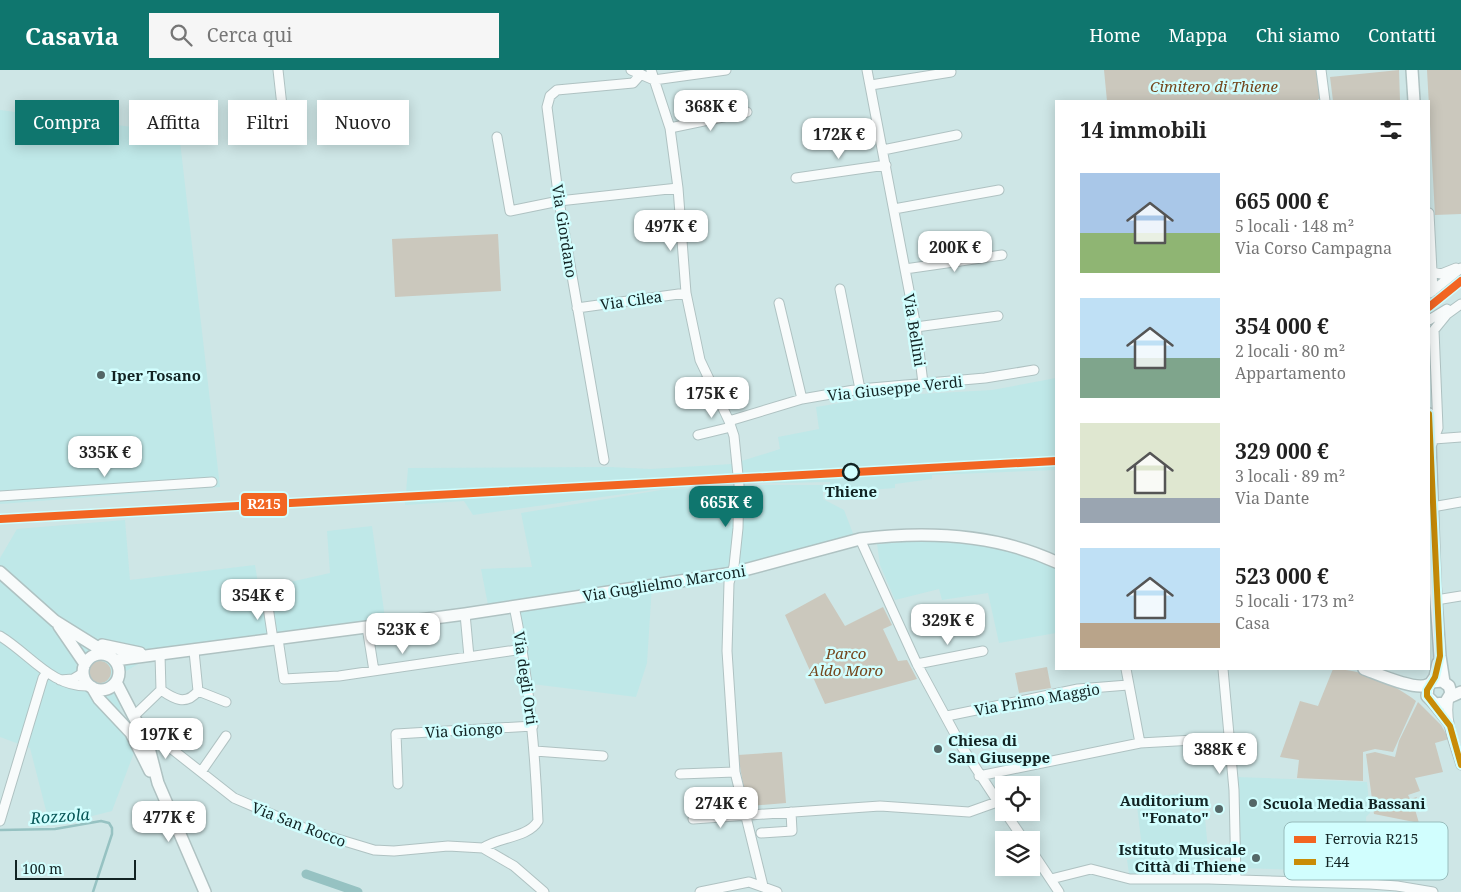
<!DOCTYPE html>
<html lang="it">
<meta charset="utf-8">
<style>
:root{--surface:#fff;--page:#f6f6f6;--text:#222;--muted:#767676;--accent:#0f766e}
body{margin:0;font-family:"Noto Serif",serif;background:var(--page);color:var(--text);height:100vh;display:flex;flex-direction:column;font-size:19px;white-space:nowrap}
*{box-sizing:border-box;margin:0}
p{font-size:16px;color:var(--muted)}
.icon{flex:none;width:28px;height:28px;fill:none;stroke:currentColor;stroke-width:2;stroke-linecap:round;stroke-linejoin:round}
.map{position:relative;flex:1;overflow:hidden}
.sheet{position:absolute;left:1055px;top:30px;width:375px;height:570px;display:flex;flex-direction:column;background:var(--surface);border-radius:0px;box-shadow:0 2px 12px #0003}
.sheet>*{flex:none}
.top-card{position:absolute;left:15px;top:30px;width:475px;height:45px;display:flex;gap:10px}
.tools{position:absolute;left:995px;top:706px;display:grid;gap:10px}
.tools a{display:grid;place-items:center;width:45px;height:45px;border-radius:0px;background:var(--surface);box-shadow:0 2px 12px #0003;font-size:25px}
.scale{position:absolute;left:15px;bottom:12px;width:121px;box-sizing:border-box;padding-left:5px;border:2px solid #122323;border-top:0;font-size:14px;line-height:18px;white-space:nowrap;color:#122323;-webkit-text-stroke:4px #d1fefe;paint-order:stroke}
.price{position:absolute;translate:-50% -42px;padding:0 11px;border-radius:10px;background:#fff;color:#222;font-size:16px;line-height:32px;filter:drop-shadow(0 1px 2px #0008)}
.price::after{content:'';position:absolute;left:50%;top:30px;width:15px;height:11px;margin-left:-8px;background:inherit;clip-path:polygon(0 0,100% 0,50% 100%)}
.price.on{background:var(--accent);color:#fff}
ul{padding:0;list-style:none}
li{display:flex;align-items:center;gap:15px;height:125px;padding:0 25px}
li span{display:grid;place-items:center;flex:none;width:140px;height:100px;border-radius:0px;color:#555}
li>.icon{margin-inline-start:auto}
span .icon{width:60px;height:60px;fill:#fffc;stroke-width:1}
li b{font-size:21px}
h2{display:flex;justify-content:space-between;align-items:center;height:60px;padding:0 25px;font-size:21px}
.tag{padding:0 18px;border-radius:0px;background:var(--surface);box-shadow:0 2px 12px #0003;font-size:18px;line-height:45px}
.tag.on{background:var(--accent);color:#fff}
header{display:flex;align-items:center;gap:30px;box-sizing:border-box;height:70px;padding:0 25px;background:var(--accent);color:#fff}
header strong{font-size:24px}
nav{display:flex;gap:28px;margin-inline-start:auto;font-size:18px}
.search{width:350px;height:45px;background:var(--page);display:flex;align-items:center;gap:12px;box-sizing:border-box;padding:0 18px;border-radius:0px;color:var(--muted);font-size:19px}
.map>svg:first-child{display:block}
.built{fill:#bfe8e8}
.green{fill:#cbc8bd}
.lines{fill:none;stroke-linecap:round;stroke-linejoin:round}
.stream{stroke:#96c2c2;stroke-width:2.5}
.canal{stroke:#96c2c2;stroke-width:9}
.minor-casing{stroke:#afc2c2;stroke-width:11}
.major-casing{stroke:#afc2c2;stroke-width:14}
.minor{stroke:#f8fbfb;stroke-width:9}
.major{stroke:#f8fbfb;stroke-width:11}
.bus-1-casing{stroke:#d1fefe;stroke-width:10}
.bus-1{stroke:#c98c07;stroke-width:6}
.rail-1-casing{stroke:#d1fefe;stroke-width:11}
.rail-1{stroke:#f26522;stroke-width:8}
.poi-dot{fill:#546767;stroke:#d1fefe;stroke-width:2}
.stop-dot{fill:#d1fefe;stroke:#122323;stroke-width:2.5}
.labels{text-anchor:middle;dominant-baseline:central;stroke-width:5;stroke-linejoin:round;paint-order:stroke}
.park-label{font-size:15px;font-style:italic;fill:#75461d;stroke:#d1fefe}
.street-label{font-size:15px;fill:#122323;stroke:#d1fefe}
.poi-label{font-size:15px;font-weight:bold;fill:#122323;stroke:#d1fefe;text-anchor:start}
.stop-label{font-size:15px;font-weight:bold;fill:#122323;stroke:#d1fefe}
.water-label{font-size:16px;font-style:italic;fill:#055556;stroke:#d1fefe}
.key{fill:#d1fefe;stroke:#98bcbc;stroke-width:1}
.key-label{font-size:14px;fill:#122323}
.line-badge{stroke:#d1fefe;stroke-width:2}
.badge-label{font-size:14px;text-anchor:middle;font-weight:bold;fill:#fff}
</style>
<header>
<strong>Casavia</strong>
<div class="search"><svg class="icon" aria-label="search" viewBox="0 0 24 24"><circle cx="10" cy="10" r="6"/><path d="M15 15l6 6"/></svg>Cerca qui</div>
<nav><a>Home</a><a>Mappa</a><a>Chi siamo</a><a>Contatti</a></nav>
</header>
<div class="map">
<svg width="1461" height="822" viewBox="0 0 1461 822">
<rect width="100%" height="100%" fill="#cee6e6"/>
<path class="built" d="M 0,40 L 179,63 L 220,417 L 0,434 Z
M 1461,205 L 1461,215 L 1429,243 L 1429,231 Z
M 1056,308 L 1056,400 L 932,405 L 932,409 L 895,414 L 895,418 L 831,423 L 830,412 L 728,414 L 652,420 L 473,445 L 464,431 L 405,435 L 408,398 L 610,397 L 651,399 L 732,394 L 780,379 L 778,367 L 819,359 L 816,337 L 883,326 L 992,320 Z
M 739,415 L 823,415 L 823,429 L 844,440 L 854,466 L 736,497 L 652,515 L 647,593 L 636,627 L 532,614 L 517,543 L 489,540 L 481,499 L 532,497 L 521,443 L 661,420 Z
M 125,450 L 130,510 L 255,495 L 259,519 L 330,503 L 327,461 L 372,456 L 386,555 L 154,585 L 119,605 L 120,642 L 135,680 L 112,741 L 65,753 L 49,752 L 30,678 L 0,667 L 0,488 L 17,459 Z
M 927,470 L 1000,477 L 1056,496 L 1056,563 L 999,573 L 988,523 L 942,530 L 939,519 L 895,530 L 880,495 L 877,474 Z
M 1236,707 L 1367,712 L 1370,743 L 1366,747 L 1368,799 L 1364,802 L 1238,798 Z
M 1180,724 L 1183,748 L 1205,748 L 1210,802 L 1180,806 L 1129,804 L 1127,790 L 1143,786 L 1136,728 Z"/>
<path class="green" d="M 1104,0 L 1320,0 L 1324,28 L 1318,29 L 1318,31 L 1107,31 Z
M 1399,0 L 1400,31 L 1333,31 L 1330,7 Z
M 1427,0 L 1461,0 L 1461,144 L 1435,145 Z
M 498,164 L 501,221 L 395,227 L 392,169 Z
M 825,523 L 845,556 L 883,537 L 892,555 L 883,559 L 898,591 L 907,590 L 917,609 L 825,634 L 785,545 Z
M89 602a11 11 0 1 1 22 0a11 11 0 1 1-22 0Z
M 1047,597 L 1051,618 L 1019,623 L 1015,603 Z
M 1333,599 C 1361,599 1394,614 1416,631 L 1393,682 L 1375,679 L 1363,682 L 1363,711 L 1297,708 L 1299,690 L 1280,687 L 1300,631 L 1318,636 Z
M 1418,632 L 1441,655 L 1449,669 L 1435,673 L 1443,702 L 1415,708 L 1420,721 L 1408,725 L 1410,729 L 1417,727 L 1414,736 L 1419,753 L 1374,744 L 1366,684 L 1375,682 L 1395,687 L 1399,671 Z
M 782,682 L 786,733 L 750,736 L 743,714 L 738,685 Z"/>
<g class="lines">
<path class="stream" d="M 0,760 L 55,759 L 101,751 L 109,753 L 112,758 L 112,764 L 93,822"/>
<path class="canal" d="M 306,804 L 358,822"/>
<g class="minor-casing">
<path id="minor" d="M 278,0 L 282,36
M 631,0 L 654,10 L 726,0
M 651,0 L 670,58 L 678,118 L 686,223 L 700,290 L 729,351 L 734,366 L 739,415 L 738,458 L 734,496 L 729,513 L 727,581 L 735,702 L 763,816
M 867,0 L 916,257 L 923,313
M 1321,0 L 1325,31
M 871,15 L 951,2
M 670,58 L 747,42
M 497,67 L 510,141 L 559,131 L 678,118
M 883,80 L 957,65
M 796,108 L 886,95
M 894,139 L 999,120
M 1429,143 L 1433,221
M 905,199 L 1002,185
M 1432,202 L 1441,204 L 1456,198
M 840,219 L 860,319
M 1430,223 L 1461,198
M 779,233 L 802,329
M 577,238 L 686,223
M 1429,250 L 1447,239
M 916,257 L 998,246
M 683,318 L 709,310
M 729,351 L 802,329 L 860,319 L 985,308 L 1034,300
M 698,365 L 731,357
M 1434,369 L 1461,367
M 1432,374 L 1438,358 L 1434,260 L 1447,244 L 1461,234
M 604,390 L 559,131 L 547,37 L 550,26 L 557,20 L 633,13 L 641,4
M 0,426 L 212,412
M 1432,437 L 1461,432
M 860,469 L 917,594 L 962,677 L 1004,741
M 267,530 L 273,570
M 1436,530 L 1461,526
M 465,544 L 469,587
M 367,557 L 374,601
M 0,566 C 30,584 52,618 90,616
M 278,569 L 284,609 L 339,606 L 523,579
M 160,585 L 161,620
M 917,594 L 983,581
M 1126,599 L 1140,673
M 1223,599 L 1234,720 L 1236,809
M 60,610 L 73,609 L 83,603
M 161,620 C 174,629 186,636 198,621 L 194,581
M 198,621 L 226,632
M 1449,628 C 1444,650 1455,675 1461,695
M 1432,633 L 1448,653
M 135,645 L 161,620
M 947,646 L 1078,619 L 1128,615
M 142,671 L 168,676 L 234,728 L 311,761 L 374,780 L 394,781 L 448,776 L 483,778 L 514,796 L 544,822
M 535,681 L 603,686
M 201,702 L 226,666
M 680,704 L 735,702
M 979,706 L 1140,673 L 1230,668
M 398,714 L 396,664 L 533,656
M 1005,742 L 1024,770
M 693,749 L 880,736 L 969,742 L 997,732
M 0,751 L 43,608 L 47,602
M 761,763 L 792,761 L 791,742
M 483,778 C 498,767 528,768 538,751 C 535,678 529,608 514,536
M 1031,780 L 1059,822
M 1051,809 L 1091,799 L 1130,809 L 1209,809 L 1370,814 L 1397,816 L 1433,822
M 700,822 L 749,812 L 777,822"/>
</g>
<g class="major-casing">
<path id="major" d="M 1412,0 L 1414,31
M 1429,344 L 1435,516 L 1440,586 L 1444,612
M 0,502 L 55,551 L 108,584
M 59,556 L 85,594
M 102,575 L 140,583
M83 602a18 18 0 1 1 36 0a18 18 0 1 1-36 0Z
M 115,590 L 465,544 L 733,503 L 860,469 C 925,461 996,464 1056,492
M 1364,599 C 1378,604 1417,622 1429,614
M 116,612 L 148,674 L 158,713 L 205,822
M 1432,612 L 1442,611 L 1449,616 L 1451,623 L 1445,633 L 1435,634 L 1427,626 L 1428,617 L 1435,607 L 1438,593
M 92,617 L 99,629 L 131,663 L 150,701
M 1450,627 L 1461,622"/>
</g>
<use href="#minor" class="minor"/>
<use href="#major" class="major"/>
<g class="bus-1-casing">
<path id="bus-1" d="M 1429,344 L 1440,586 L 1435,607 L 1427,620 L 1427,626 L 1450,656 L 1461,695"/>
</g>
<use href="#bus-1" class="bus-1"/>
<g class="rail-1-casing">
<path id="rail-1" d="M 1429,237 L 1461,211
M 0,449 L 1056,391"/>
</g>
<use href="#rail-1" class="rail-1"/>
</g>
<g class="poi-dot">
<circle cx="101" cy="305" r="5"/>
<circle cx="938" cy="679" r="5"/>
<circle cx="1253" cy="733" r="5"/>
<circle cx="1219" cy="739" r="5"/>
<circle cx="1256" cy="788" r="5"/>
</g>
<circle class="stop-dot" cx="851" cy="402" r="8"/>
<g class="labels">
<g class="park-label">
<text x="1214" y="16">Cimitero di Thiene</text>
<text x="846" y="583">Parco<tspan x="846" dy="17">Aldo Moro</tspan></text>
</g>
<g class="street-label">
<text transform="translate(565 161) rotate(81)">Via Giordano</text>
<text transform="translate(631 230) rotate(-8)">Via Cilea</text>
<text transform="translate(915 260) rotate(81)">Via Bellini</text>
<text transform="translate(895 318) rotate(-6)">Via Giuseppe Verdi</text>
<text transform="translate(664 513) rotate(-9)">Via Guglielmo Marconi</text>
<text transform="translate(526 608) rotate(82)">Via degli Orti</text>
<text transform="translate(1037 629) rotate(-10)">Via Primo Maggio</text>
<text transform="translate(464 660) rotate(-3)">Via Giongo</text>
<text transform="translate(299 754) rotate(21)">Via San Rocco</text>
</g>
<g class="poi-label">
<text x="111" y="305">Iper Tosano</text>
<text x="948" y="670">Chiesa di<tspan x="948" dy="17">San Giuseppe</tspan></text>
<text x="1209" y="730" text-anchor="end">Auditorium<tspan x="1209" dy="17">"Fonato"</tspan></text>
<text x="1263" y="733">Scuola Media Bassani</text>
<text x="1246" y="779" text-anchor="end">Istituto Musicale<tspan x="1246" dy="17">Città di Thiene</tspan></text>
</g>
<g class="stop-label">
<text x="851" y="421">Thiene</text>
</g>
<g class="water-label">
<text transform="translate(60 746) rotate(-4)">Rozzola</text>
</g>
</g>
<rect x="1284" y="752" width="164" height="58" rx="8" class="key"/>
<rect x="1294" y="766" width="22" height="7" fill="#f26522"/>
<rect x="1294" y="789" width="22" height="6" fill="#c98c07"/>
<g class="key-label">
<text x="1325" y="774">Ferrovia R215</text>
<text x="1325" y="797">E44</text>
</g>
<rect class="line-badge" x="240" y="422" width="48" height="25" rx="5" fill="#f26522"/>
<g class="badge-label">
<text x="264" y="439">R215</text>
</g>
</svg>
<div class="tools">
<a><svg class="icon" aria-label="locate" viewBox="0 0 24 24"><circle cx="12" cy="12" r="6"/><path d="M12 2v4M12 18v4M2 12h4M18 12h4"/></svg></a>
<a><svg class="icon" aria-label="layers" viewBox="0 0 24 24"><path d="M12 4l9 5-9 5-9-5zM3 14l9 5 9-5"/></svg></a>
</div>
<div class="scale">100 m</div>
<b class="price" style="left:711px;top:62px">368K €</b>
<b class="price" style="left:839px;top:90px">172K €</b>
<b class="price" style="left:671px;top:182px">497K €</b>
<b class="price" style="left:955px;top:203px">200K €</b>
<b class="price" style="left:712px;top:349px">175K €</b>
<b class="price" style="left:105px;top:408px">335K €</b>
<b class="price on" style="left:726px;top:458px">665K €</b>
<b class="price" style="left:258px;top:551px">354K €</b>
<b class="price" style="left:948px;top:576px">329K €</b>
<b class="price" style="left:403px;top:585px">523K €</b>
<b class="price" style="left:166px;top:690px">197K €</b>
<b class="price" style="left:1220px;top:705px">388K €</b>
<b class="price" style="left:721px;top:759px">274K €</b>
<b class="price" style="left:169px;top:773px">477K €</b>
<div class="top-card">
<a class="tag on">Compra</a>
<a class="tag">Affitta</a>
<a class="tag">Filtri</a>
<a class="tag">Nuovo</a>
</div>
<section class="sheet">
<h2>14 immobili<svg class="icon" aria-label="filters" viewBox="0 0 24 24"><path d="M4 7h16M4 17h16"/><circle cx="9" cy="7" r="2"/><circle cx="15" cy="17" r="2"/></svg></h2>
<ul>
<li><span style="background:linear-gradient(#a9c7e8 60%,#8fb573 0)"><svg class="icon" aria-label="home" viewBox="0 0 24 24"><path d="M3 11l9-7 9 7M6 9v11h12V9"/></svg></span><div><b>665 000 €</b><p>5 locali · 148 m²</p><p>Via Corso Campagna</p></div></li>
<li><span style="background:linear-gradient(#bfe0f5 60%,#7fa58c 0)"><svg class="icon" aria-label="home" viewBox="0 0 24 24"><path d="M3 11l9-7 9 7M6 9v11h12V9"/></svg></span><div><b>354 000 €</b><p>2 locali · 80 m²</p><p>Appartamento</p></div></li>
<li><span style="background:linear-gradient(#dfe7d0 75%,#9aa5b1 0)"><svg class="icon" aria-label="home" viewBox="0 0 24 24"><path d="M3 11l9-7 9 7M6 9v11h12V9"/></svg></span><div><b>329 000 €</b><p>3 locali · 89 m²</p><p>Via Dante</p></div></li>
<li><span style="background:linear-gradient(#bfe0f5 75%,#b9a48a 0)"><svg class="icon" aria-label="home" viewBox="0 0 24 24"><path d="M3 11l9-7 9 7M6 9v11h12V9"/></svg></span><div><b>523 000 €</b><p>5 locali · 173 m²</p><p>Casa</p></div></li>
</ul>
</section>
</div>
